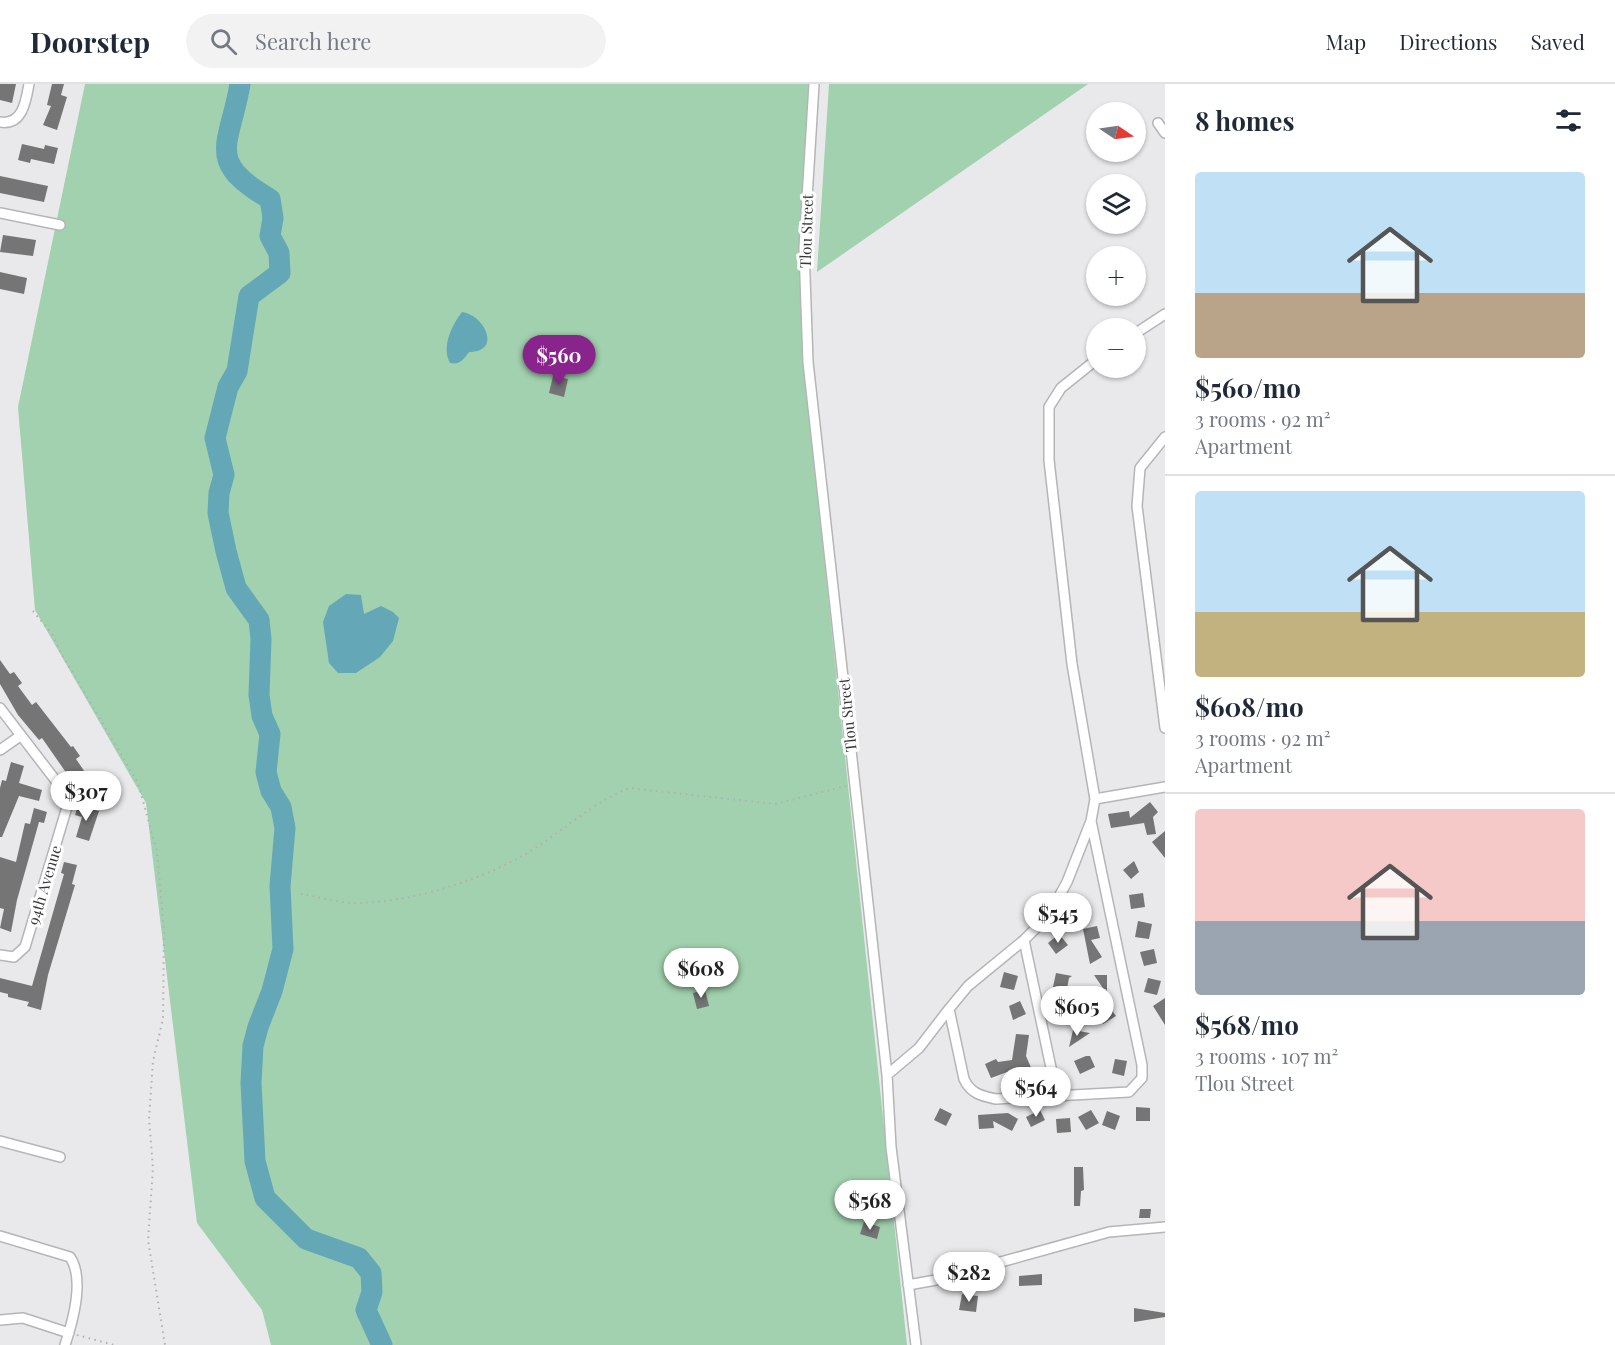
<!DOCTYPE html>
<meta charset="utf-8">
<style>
:root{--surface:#fff;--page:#f2f2f3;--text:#1f2937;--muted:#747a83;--line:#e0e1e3;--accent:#88248c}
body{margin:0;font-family:"Playfair Display",serif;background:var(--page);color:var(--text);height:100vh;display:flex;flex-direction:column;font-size:22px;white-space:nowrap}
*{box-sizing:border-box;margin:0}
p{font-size:20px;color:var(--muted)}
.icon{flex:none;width:33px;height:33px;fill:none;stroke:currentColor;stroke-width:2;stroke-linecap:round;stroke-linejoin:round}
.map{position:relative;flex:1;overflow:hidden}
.sheet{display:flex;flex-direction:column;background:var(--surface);width:450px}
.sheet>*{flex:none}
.needle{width:39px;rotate:103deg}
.fabs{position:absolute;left:1086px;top:18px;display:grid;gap:12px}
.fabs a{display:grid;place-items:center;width:60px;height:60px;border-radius:50%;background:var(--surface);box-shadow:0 2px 4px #0004;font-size:30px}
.price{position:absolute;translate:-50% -51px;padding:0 14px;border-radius:21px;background:#fff;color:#222;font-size:20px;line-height:39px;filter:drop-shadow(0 2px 3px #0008)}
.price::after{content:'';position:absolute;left:50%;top:36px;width:18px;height:14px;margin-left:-9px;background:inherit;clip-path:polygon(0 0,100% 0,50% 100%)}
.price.current{background:var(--accent);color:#fff}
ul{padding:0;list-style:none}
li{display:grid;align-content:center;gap:12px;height:318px;padding:0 30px}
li+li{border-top:2px solid var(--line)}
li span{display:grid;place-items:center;height:186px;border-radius:6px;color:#555}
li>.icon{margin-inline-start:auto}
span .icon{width:108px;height:108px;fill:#fffc;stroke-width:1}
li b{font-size:26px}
h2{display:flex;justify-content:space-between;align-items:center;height:72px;padding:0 30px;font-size:26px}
header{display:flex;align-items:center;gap:36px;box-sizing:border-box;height:84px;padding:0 30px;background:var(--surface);border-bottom:2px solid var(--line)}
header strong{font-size:28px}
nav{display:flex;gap:33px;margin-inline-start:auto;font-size:21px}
.search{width:420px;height:54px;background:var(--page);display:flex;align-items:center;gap:15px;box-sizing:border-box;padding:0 21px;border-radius:33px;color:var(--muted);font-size:22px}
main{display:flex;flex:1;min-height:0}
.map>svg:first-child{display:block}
.green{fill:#a1d1ae}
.water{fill:#64a7b7}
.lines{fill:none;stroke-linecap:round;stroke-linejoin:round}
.river{stroke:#64a7b7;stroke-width:21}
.building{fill:#757576}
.street-casing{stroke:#b5b5b7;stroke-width:12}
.path{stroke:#b0b0b2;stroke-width:2;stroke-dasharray:1.5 4.5;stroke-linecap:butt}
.street{stroke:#fff;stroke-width:9}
.labels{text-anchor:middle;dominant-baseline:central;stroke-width:6;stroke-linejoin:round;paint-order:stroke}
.street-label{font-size:15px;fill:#383839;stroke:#fff}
</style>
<header>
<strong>Doorstep</strong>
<div class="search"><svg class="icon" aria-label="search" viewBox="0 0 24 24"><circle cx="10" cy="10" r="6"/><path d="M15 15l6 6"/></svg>Search here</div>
<nav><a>Map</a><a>Directions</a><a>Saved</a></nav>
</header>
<main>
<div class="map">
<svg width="1165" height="1261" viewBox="0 0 1165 1261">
<rect width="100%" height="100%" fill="#e9e9eb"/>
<path class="green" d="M 85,0 L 812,0 L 799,171 L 803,274 L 907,1261 L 271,1261 L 262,1226 L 197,1139 L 146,719 L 35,526 L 18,323 Z
M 829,0 L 1088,0 L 817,188 Z"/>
<path class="water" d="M 462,228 C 485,231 502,268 469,268 C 463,276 460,281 450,279 C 441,263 452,241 462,228 Z
M 346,510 L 361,511 L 364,530 L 381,522 L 393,528 L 399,534 L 393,557 L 380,573 L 356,589 L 338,589 L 329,579 L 323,538 L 329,522 Z"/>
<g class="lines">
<path class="river" d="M 240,0 C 230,61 204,77 270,115 L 273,134 L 270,152 L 279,169 L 280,189 L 249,212 L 237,287 L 228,303 L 215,354 L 224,391 L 219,409 L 218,429 L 226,467 L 236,504 L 259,536 L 261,555 L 259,611 L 262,632 L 270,650 L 266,688 L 271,707 L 281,723 L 285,744 L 280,802 L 283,865 L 272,907 L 258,943 L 253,962 L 251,999 L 255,1077 L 265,1114 L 306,1155 L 359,1174 L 371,1189 L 372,1208 L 366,1226 L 382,1261"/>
</g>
<path class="building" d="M 0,0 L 16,0 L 12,19 L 0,16 Z
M 52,0 L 64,0 L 61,11 L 67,13 L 57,46 L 43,41 L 51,22 L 47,21 Z
M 22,60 L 44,65 L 45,61 L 58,64 L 54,80 L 31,75 L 30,79 L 18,76 Z
M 0,92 L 48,102 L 44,118 L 0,109 Z
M 3,151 L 36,156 L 33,172 L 0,168 Z
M 0,188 L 27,194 L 24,210 L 0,205 Z
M 553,292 L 568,295 L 564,313 L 549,309 Z
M 0,576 L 10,590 L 14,588 L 22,599 L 18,602 L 32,621 L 36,618 L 71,663 L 73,662 L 80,672 L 76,675 L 91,697 L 96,693 L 103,702 L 89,713 L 78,697 L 74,700 L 42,654 L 39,656 L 18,631 L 0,600 Z
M 11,678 L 24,682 L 19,699 L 42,706 L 39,717 L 19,712 L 2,753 L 0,753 L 0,704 L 2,696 L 6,697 Z
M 1150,718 L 1158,728 L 1153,733 L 1156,750 L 1147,751 L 1144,739 L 1111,744 L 1108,730 L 1129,727 L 1130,734 Z
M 78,722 L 99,727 L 89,757 L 76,753 L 82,733 L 75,731 Z
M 34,724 L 47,728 L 44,739 L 39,738 L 17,816 L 11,848 L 0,844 L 4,825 L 0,824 L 0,773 L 16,778 L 25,739 L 30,740 Z
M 1165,747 L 1165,774 L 1152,758 Z
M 1134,777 L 1139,788 L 1131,795 L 1123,786 Z
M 64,778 L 77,781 L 72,800 L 75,801 L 48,891 L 41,926 L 27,922 L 29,918 L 8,913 L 8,910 L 0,908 L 0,894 L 32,902 L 64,790 L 61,789 Z
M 1143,809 L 1145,823 L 1131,825 L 1129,811 Z
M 1138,837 L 1152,840 L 1149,855 L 1135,853 Z
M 1097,842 L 1100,854 L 1091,856 L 1102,873 L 1090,880 L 1083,845 Z
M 1059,850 L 1068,861 L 1056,870 L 1048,859 Z
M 1154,865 L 1157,879 L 1144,882 L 1140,868 Z
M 1004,888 L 1018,892 L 1014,906 L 1000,903 Z
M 1056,889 L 1072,892 L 1069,894 L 1065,915 L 1074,913 L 1076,928 L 1062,931 L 1057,904 L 1053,903 Z
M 1094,891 L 1107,891 L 1107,910 Z
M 1148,894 L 1161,897 L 1157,911 L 1144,908 Z
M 705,906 L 709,922 L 697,925 L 693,909 Z
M 1165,914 L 1165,941 L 1153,922 Z
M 1020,917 L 1026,930 L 1013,936 L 1009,922 Z
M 1107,920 L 1116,932 L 1103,940 L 1100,924 Z
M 1073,946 L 1090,949 L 1069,963 Z
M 1016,950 L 1029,951 L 1026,972 L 1033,988 L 1022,993 L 1018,984 L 991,994 L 985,980 L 996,975 L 998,978 L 1012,976 Z
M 1086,972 L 1090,972 L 1095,983 L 1080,990 L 1074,977 Z
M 1115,975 L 1127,977 L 1124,992 L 1112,989 Z
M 1136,1023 L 1150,1024 L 1150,1037 L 1136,1037 Z
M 940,1024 L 952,1030 L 946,1042 L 934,1036 Z
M 1040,1026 L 1045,1036 L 1031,1043 L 1026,1033 Z
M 1091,1026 L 1099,1039 L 1086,1046 L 1078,1033 Z
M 1107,1027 L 1120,1032 L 1115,1046 L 1102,1041 Z
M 1008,1029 L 1018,1035 L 1012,1047 L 993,1037 L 994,1044 L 979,1045 L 978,1031 Z
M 1070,1034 L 1071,1048 L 1057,1049 L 1056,1035 Z
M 1074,1083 L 1083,1083 L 1084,1106 L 1081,1107 L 1080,1122 L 1074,1122 Z
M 1140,1125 L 1151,1125 L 1150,1134 L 1139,1134 Z
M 864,1138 L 880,1143 L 877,1155 L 860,1150 Z
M 1042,1190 L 1042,1201 L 1019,1202 L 1019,1192 Z
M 962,1210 L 978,1212 L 976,1228 L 959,1226 Z
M 1134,1224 L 1165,1229 L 1165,1233 L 1134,1238 Z"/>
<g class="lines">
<g class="street-casing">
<path id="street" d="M 814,0 L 804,164 L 808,278 L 887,991 L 891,1063 L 916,1261
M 0,38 C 23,42 26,16 29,0
M 1158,39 L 1165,49
M 0,129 L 60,141
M 1136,249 L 1165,230
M 1165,353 L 1140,384 L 1137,422 L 1165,644
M 0,624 L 63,706 L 67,713 L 67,723 L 25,863 L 14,873 L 0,871
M 0,666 L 20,652
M 1095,715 L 1165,703
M 1091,737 L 1142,981 L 1142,994 L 1129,1008 L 996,1015 C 981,1012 970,1009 964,995 L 949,925 L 968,902 L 1024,856 L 1049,831 L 1067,798 L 1091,737 L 1095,715 L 1072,580 L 1049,376 L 1049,323 L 1061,304 L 1096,276
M 1024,856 L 1057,1012
M 887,991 L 919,964 L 949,925
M 0,1057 L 60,1073
M 0,1152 L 70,1173 C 85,1195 73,1237 65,1261
M 908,1201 L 936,1196 L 1109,1148 L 1165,1143
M 0,1236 L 23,1234 L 69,1249"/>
</g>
<path class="path" d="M 33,527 L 52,550 L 61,569 L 138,699 L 157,768 L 164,847 L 163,935 L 153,977 L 149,1035 L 153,1084 L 148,1156 L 165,1261
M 301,810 C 320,813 341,820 360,819 C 412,817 471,799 517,775 C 556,754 587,721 629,704 L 775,720 L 846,702
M 77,1251 L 114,1261"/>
<use href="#street" class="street"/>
</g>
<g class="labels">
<g class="street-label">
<text transform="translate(806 147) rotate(-88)">Tlou Street</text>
<text transform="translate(847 631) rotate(-96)">Tlou Street</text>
<text transform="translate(44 801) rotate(-73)">94th Avenue</text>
</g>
</g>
</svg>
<div class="fabs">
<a><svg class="needle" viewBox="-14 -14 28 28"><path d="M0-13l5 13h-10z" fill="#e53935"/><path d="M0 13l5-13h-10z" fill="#747a83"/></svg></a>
<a><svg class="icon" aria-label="layers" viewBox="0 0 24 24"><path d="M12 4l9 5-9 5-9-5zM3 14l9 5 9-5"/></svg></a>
<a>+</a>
<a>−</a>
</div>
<b class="price current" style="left:559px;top:302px">$560</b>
<b class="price" style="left:86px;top:738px">$307</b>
<b class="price" style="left:1058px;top:860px">$545</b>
<b class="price" style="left:701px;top:915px">$608</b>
<b class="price" style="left:1077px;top:953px">$605</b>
<b class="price" style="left:1036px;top:1034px">$564</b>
<b class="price" style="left:870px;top:1147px">$568</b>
<b class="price" style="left:969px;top:1219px">$282</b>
</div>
<section class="sheet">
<h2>8 homes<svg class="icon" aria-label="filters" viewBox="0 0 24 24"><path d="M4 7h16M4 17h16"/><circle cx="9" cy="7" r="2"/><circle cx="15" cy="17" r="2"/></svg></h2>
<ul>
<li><span style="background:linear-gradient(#bfe0f5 65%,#b9a48a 0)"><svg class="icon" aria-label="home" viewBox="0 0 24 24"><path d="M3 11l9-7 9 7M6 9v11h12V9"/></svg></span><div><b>$560/mo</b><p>3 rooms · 92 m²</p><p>Apartment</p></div></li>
<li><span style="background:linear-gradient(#bfe0f5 65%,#c2b280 0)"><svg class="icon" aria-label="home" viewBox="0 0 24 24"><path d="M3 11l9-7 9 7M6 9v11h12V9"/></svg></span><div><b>$608/mo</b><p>3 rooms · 92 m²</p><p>Apartment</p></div></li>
<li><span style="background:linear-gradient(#f6c9c9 60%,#9aa5b1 0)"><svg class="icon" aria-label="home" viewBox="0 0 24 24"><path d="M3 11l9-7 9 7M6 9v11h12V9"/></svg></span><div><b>$568/mo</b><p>3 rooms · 107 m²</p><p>Tlou Street</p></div></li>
</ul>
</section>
</main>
